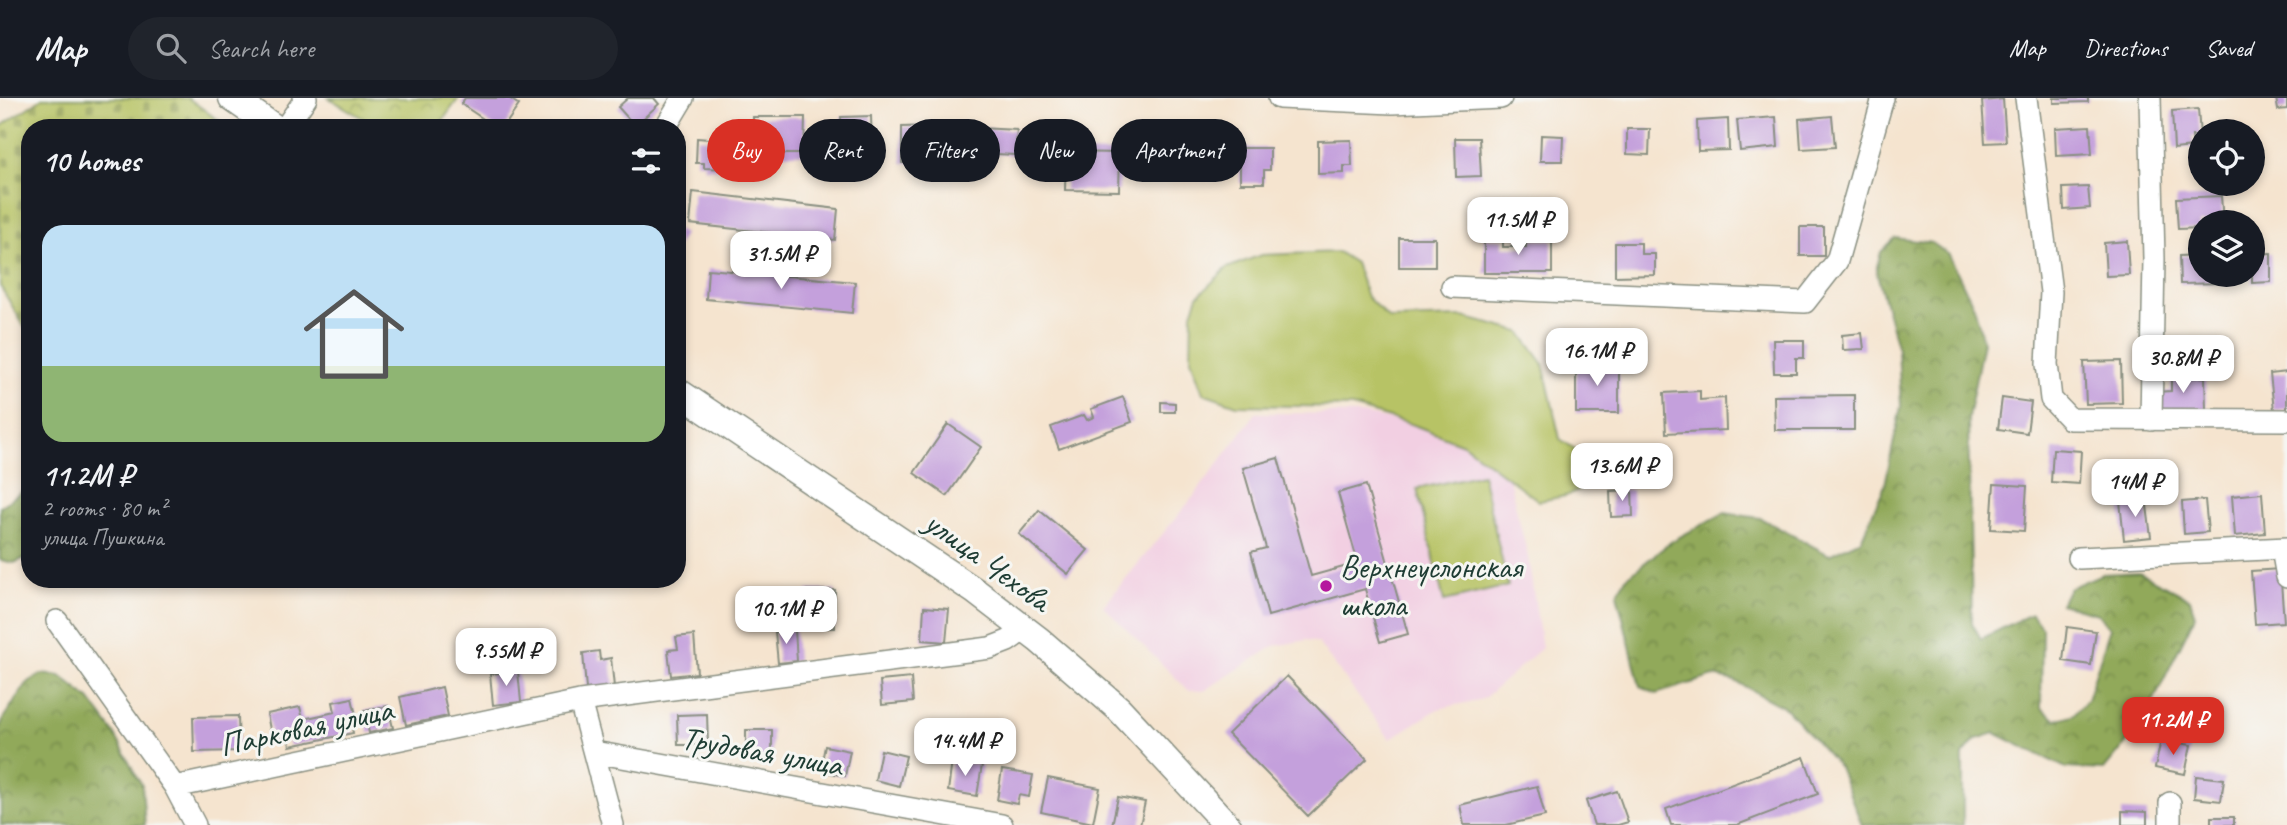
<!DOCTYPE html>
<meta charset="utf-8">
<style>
:root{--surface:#171b24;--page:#20242c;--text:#f1f3f6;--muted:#9ea1a6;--line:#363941;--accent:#d93025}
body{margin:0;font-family:Caveat,sans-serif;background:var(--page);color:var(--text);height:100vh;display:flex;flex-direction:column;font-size:26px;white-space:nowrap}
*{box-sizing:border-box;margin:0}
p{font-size:23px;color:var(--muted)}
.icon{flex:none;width:38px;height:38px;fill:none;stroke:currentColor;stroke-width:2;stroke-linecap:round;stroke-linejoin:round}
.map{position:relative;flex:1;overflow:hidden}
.details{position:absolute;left:21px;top:21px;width:665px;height:469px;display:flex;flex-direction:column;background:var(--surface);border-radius:28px;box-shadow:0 4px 10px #0003}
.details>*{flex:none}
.guide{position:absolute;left:707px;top:21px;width:665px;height:63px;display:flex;gap:14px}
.controls{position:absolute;left:2188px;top:21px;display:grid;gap:14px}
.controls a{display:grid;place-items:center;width:77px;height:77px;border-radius:50%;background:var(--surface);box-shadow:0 4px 10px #0003;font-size:35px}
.price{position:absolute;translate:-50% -60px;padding:0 16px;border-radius:14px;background:#fff;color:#222;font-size:23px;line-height:46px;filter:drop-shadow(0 2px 4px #0008)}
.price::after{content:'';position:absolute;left:50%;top:42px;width:21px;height:16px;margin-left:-10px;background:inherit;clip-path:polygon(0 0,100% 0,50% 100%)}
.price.active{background:var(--accent);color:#fff}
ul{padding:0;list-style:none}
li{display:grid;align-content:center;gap:14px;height:371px;padding:0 21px}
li+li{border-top:2px solid var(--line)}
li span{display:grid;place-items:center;height:217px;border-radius:21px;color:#555}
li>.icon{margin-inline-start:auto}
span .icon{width:126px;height:126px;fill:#fffc;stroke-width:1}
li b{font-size:30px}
h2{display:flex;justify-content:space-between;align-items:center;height:84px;padding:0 21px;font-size:30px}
.chip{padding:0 24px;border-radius:32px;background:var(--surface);box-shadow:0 4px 10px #0003;font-size:24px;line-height:63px}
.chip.active{background:var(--accent);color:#fff}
header{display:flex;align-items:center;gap:42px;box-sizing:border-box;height:98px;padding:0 35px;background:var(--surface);border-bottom:2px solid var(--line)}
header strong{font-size:33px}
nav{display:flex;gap:38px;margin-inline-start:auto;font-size:24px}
.search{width:490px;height:63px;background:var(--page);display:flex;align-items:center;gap:18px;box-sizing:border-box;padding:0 24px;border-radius:38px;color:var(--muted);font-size:26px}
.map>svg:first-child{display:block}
.built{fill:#f2cfe2}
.grass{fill:#b7c365;stroke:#6b804c;stroke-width:2}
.forest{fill:url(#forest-crowns);stroke:#587347;stroke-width:2}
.cemetery{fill:url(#cemetery-stones);stroke:#6b804c;stroke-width:2}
.park{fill:url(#park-crowns);stroke:#6b804c;stroke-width:2}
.building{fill:#c4a0dc}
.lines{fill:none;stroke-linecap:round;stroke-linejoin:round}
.minor-casing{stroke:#8a9082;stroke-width:24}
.tertiary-casing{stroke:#8a9082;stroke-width:29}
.minor{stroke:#fff;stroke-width:21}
.tertiary{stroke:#fff;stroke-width:26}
.poi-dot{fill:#b5179e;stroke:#f6f6f2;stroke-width:2.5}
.labels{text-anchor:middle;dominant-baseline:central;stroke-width:6;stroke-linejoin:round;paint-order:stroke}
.street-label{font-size:33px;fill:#1f3d34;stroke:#f6f6f2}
.poi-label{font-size:33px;fill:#1f3d34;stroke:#f6f6f2;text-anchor:start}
</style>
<header>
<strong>Map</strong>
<div class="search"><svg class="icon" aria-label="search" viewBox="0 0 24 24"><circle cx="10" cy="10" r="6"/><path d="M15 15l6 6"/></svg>Search here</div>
<nav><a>Map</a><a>Directions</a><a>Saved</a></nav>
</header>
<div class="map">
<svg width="2287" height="727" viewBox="0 0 2287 727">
<defs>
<pattern id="forest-crowns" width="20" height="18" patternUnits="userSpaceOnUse" patternTransform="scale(1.75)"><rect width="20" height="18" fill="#91a95a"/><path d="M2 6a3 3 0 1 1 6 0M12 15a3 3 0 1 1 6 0" fill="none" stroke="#768b4b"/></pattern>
<pattern id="cemetery-stones" width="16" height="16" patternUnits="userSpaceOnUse" patternTransform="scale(1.75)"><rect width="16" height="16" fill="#b7c365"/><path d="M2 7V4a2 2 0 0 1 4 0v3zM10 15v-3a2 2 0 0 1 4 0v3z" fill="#94a054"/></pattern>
<pattern id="park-crowns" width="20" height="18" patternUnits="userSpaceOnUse" patternTransform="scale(1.75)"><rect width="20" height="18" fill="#b7c365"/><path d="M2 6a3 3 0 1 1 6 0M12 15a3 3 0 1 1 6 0" fill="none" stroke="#94a054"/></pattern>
</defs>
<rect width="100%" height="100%" fill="#f6f6f2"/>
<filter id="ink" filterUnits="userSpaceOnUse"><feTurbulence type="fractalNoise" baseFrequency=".0143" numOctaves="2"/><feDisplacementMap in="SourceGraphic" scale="14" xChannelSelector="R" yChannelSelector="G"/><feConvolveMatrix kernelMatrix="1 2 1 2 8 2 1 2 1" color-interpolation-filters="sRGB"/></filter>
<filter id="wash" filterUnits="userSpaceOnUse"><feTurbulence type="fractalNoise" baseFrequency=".00686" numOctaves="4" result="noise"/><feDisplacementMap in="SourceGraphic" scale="28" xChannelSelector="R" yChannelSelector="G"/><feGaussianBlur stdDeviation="1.57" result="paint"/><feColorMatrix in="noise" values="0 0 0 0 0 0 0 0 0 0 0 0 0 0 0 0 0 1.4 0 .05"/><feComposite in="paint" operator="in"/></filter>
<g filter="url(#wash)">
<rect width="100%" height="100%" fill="#f5e4cf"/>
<path class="built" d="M 1256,315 L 1362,316 L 1471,338 L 1507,373 L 1528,459 L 1542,550 L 1483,601 L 1438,611 L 1390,641 L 1318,545 L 1307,542 L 1274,548 L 1204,593 L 1188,592 L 1103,508 L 1194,398 Z"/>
<path class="grass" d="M 1338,154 L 1355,165 L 1367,199 L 1389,221 L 1463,219 L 1520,234 L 1543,265 L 1560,341 L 1592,363 C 1585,400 1572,396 1539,403 L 1463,346 L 1411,326 L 1352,309 L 1237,307 L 1203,295 L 1191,261 L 1192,215 L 1198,198 L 1227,170 L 1261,157 Z
M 1482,376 L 1508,488 L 1444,503 L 1417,391 Z"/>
<path class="forest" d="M 1895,140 L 1932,145 L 1949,157 L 1975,211 L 1983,244 L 1968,320 L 1972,525 L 1981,541 L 2031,516 L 2042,530 L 2041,610 L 2056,622 L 2075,616 L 2087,602 L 2110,530 L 2098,516 L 2061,506 L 2069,490 L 2102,476 L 2139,474 L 2190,501 L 2195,518 L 2142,626 L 2104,672 L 2066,670 L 1995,635 L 1976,641 L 1963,657 L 1963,727 L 1862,727 L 1839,669 L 1787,611 L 1735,583 L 1714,578 L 1656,596 L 1640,588 L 1617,496 L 1626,480 L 1672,443 L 1724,415 L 1760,420 L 1829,457 L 1861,442 L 1885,387 L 1901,308 L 1898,252 L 1876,172 L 1881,154 Z
M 30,388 L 30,458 L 14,465 L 0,462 L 0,409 Z
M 42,576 L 60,578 L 89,601 L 114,635 L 142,688 L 145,727 L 1,727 L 0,630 L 4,619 L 27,585 Z"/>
<path class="cemetery" d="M 42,0 L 188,0 L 229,30 L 30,30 L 30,238 L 0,188 L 0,29 Z"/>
<path class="park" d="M 329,0 L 459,0 L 437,30 L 379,30 Z"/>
<g id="blocks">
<path class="building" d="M 465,0 L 509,0 L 519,7 L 503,30 L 497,30 L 461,6 Z
M 628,0 L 654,0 L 659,6 L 635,28 L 618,9 Z
M 2054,0 L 2088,0 L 2088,4 L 2054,5 Z
M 2276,0 L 2287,0 L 2287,11 L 2278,12 Z
M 2003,1 L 2006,44 L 1985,45 L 1982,3 Z
M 2198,11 L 2200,38 L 2192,38 L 2193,49 L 2174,51 L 2172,13 Z
M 871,18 L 872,49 L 842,50 L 841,19 Z
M 1832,18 L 1835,49 L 1801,51 L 1799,21 Z
M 753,19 L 805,19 L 804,56 L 753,56 Z
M 1776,19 L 1778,49 L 1740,53 L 1737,22 Z
M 1728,21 L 1729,52 L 1698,53 L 1697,23 Z
M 934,28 L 934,64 L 902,65 L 902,29 Z
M 2090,28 L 2092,56 L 2056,58 L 2055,30 Z
M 959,29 L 1017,32 L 1015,57 L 958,54 Z
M 1627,31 L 1650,31 L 1649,57 L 1627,56 Z
M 1541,37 L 1563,38 L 1562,63 L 1540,63 Z
M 697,40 L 732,43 L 731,71 L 704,70 L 704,65 L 696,65 Z
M 1455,40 L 1479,40 L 1481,78 L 1456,79 Z
M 1351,42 L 1352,68 L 1344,68 L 1344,75 L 1318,76 L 1318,43 Z
M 1180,47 L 1217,48 L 1216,77 L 1179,76 Z
M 1240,50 L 1270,50 L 1270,72 L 1264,72 L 1264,85 L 1240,85 Z
M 1066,54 L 1120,55 L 1119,93 L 1065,92 Z
M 2088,89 L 2090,110 L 2064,112 L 2063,90 Z
M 693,94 L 838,111 L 835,142 L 690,126 Z
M 2221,98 L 2223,124 L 2200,124 L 2200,130 L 2178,131 L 2176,100 Z
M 1800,129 L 1824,129 L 1824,158 L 1800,158 Z
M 677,132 L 684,136 L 677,148 Z
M 1399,140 L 1435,140 L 1435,169 L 1399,169 Z
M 1484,141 L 1503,141 L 1503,149 L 1526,149 L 1526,142 L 1552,142 L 1552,175 L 1484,175 Z
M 2127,143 L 2129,177 L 2106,178 L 2104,145 Z
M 1615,145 L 1641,145 L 1641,156 L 1655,156 L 1655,177 L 1615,178 Z
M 2271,155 L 2271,184 L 2252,185 L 2252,156 Z
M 2200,157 L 2200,177 L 2224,177 L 2224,185 L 2180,186 L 2179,158 Z
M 708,171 L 855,184 L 852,215 L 706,201 Z
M 1862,235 L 1864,251 L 1843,252 L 1842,237 Z
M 1773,242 L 1804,242 L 1804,260 L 1796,260 L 1796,275 L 1774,275 Z
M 2121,263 L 2122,305 L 2086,306 L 2084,264 Z
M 1576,265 L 1619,265 L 1619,315 L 1576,315 Z
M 2287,274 L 2287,311 L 2274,312 L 2270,276 Z
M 2205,279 L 2206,311 L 2156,313 L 2156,294 L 2171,293 L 2171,281 Z
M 1700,293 L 1700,302 L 1725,300 L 1726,332 L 1666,335 L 1664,295 Z
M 1854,297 L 1854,332 L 1775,332 L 1774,298 Z
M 1123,299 L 1132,324 L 1059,351 L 1051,329 L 1084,317 L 1087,322 L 1094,319 L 1091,311 Z
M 2002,300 L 2031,304 L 2027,335 L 1998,331 Z
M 1161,304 L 1175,305 L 1175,314 L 1161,314 Z
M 948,326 L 981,349 L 947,398 L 914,375 Z
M 2053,351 L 2081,353 L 2079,386 L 2051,384 Z
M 1278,360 L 1311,478 L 1358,465 L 1338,395 L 1366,387 L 1408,536 L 1380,544 L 1365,491 L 1268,518 L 1251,454 L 1266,450 L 1243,370 Z
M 1994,386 L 2027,388 L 2024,433 L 1991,431 Z
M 1632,392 L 1633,418 L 1611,419 L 1610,393 Z
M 2262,395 L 2265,435 L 2235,438 L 2232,398 Z
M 2146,400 L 2151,439 L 2124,442 L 2120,403 Z
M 2205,402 L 2208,434 L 2184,436 L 2182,404 Z
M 1039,412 L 1088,452 L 1068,476 L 1019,436 Z
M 2280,471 L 2284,524 L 2255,526 L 2251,473 Z
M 807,492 L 835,492 L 835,530 L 807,530 Z
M 924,509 L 949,511 L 946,544 L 922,542 Z
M 2067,529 L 2096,533 L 2091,567 L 2063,563 Z
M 795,532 L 797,563 L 778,565 L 775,534 Z
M 694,537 L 697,575 L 671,578 L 668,552 L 678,551 L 676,539 Z
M 599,553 L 600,562 L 611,560 L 614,589 L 586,591 L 583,555 Z
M 518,573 L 521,604 L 493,607 L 490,576 Z
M 1287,578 L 1367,661 L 1308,718 L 1228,636 Z
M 911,580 L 913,604 L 882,607 L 880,583 Z
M 442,589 L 448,618 L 406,627 L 400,599 Z
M 352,600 L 356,617 L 350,618 L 353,635 L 290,648 L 288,639 L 272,642 L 267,616 L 300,609 L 303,621 L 335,614 L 333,604 Z
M 388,608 L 393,630 L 369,635 L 364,613 Z
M 707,616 L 708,647 L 678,647 L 677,617 Z
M 238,618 L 239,653 L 194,654 L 193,619 Z
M 746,632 L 772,632 L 772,661 L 746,661 Z
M 2161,642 L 2191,647 L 2185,676 L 2155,670 Z
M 825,648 L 850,653 L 845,678 L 820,673 Z
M 881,652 L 906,658 L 899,688 L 875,682 Z
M 1804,659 L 1818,696 L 1737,727 L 1671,727 L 1666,711 Z
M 952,663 L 982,667 L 977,698 L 948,693 Z
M 1002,672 L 1033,677 L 1029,699 L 1019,697 L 1017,706 L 997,702 Z
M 2196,678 L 2224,681 L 2221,703 L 2194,700 Z
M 1048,680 L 1100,690 L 1093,725 L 1041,714 Z
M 1537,688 L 1545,718 L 1506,727 L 1464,727 L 1460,707 Z
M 1617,693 L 1628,724 L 1618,727 L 1594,727 L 1586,703 Z
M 1118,699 L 1145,704 L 1140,727 L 1112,727 Z
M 2122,713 L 2147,714 L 2147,727 L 2122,727 Z
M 2211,719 L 2234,719 L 2234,727 L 2211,727 Z"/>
</g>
</g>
<g filter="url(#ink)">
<use href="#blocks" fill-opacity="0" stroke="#8a9082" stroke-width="2"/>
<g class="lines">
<g class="minor-casing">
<path id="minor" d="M 1279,0 L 1392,5 L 1501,0
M 2026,0 L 2051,194 L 2047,266 L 2051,301 L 2070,321 L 2287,322
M 2150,0 L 2154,161 L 2151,322
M 285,30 L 306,0
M 665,30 L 683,0
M 1452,189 L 1805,204 L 1837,163 L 1883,0
M 2282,451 L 2287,479
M 2079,460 L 2287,450
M 57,523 L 175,689 L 195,727
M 580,603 L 613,727
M 594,654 L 1002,727
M 175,689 L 580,603 L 990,550 L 1008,543 L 1025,531
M 2170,705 L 2170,727"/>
</g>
<g class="tertiary-casing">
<path id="tertiary" d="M 232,0 L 275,30
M 677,293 L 975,493 L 1039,542 L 1119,611 L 1227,727"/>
</g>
<use href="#minor" class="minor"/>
<use href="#tertiary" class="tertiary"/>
</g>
</g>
<circle class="poi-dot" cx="1326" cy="488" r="7"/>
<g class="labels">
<g class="street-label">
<text transform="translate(988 463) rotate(36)">улица Чехова</text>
<text transform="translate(306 629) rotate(-12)">Парковая улица</text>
<text transform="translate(762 653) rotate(10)">Трудовая улица</text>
</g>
<g class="poi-label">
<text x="1340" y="469">Верхнеуслонская<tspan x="1340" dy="38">школа</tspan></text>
</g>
</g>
</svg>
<div class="controls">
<a><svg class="icon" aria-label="locate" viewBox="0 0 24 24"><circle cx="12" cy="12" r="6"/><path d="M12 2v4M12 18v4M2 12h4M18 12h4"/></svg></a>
<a><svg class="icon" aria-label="layers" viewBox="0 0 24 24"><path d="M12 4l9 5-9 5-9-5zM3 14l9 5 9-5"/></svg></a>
</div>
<b class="price" style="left:1518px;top:159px">11.5M ₽</b>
<b class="price" style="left:781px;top:193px">31.5M ₽</b>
<b class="price" style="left:1597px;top:290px">16.1M ₽</b>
<b class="price" style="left:2183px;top:297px">30.8M ₽</b>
<b class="price" style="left:1622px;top:405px">13.6M ₽</b>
<b class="price" style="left:2135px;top:421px">14M ₽</b>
<b class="price" style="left:786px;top:548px">10.1M ₽</b>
<b class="price" style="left:506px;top:590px">9.55M ₽</b>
<b class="price active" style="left:2173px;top:659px">11.2M ₽</b>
<b class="price" style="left:965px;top:680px">14.4M ₽</b>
<div class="guide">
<a class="chip active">Buy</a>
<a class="chip">Rent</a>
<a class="chip">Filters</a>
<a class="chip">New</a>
<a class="chip">Apartment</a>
</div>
<section class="details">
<h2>10 homes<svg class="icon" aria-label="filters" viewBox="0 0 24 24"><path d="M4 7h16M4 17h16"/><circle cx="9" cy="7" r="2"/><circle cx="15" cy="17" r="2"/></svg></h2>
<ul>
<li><span style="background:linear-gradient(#bfe0f5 65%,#8fb573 0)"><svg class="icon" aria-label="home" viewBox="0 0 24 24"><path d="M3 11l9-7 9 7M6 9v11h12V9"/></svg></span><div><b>11.2M ₽</b><p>2 rooms · 80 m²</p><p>улица Пушкина</p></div></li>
</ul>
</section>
</div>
